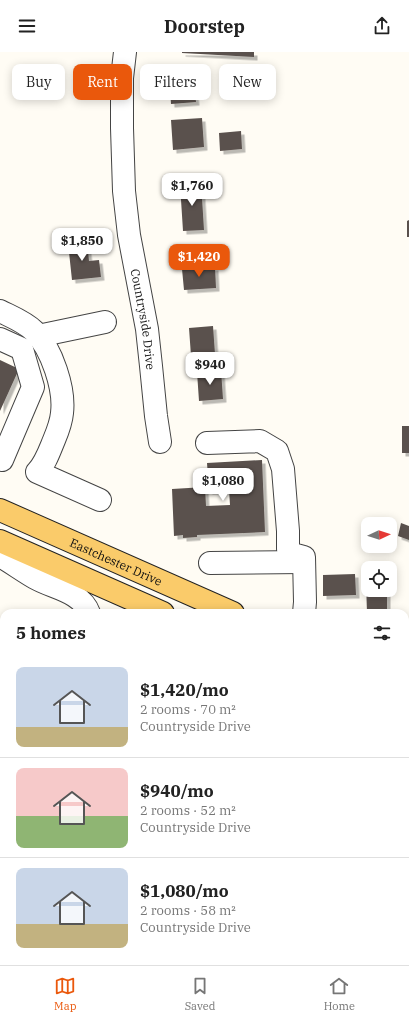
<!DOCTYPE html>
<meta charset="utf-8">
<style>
:root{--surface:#fff;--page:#f2f2f2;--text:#222;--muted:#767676;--line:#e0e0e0;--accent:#ea580c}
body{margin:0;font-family:"IBM Plex Serif",serif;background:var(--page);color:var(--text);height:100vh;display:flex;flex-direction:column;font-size:15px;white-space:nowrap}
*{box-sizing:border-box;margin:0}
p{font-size:13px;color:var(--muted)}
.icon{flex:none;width:22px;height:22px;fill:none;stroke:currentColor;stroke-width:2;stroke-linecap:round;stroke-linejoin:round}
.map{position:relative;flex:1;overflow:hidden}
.drawer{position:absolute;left:0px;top:557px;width:409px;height:356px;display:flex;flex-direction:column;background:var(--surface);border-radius:12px 12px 0 0;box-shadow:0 2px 10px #0003}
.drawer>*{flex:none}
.hud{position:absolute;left:12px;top:12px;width:385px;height:36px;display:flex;gap:8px}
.needle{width:26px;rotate:86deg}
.controls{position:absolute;left:361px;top:465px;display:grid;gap:8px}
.controls a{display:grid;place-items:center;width:36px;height:36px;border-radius:8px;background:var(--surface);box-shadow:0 2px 10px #0003;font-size:20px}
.price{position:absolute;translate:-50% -34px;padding:0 9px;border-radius:8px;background:#fff;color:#222;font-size:13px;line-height:26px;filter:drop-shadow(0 1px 2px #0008)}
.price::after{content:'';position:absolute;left:50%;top:24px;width:12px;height:9px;margin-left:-6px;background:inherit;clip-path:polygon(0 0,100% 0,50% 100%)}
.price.active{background:var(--accent);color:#fff}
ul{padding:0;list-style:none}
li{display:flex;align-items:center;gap:12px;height:100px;padding:0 16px}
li+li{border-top:1px solid var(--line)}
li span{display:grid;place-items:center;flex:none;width:112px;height:80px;border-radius:8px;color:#555}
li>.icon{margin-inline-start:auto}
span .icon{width:48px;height:48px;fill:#fffc;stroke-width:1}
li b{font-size:17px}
h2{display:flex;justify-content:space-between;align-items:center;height:48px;padding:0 16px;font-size:17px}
.tag{padding:0 14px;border-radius:8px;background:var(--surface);box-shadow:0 2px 10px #0003;font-size:14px;line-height:36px}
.tag.active{background:var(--accent);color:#fff}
header{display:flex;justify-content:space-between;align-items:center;height:52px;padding:0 16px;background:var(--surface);font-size:18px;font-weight:700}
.tabs{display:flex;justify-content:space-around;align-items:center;height:56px;border-top:1px solid var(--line);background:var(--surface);font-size:11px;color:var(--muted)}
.tabs a{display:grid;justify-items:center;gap:2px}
.tabs .active{color:var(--accent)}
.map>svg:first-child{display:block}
.building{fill:#5a514d;filter:url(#shadow)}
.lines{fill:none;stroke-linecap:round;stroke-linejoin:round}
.minor-casing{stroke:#444;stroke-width:24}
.major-casing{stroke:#222;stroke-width:24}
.minor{stroke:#fff;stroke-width:22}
.major{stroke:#facb6a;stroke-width:22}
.labels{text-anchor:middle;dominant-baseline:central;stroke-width:4;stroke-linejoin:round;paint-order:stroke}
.street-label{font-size:12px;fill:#111;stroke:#fff}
</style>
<header><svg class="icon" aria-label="menu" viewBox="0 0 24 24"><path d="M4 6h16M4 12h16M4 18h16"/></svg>Doorstep<svg class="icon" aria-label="share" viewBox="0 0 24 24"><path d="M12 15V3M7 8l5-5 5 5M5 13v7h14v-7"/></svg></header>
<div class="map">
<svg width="409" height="913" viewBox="0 0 409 913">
<defs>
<filter id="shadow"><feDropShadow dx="3.5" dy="3.5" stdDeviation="0" flood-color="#0004"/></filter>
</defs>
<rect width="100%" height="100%" fill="#fffcf4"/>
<path class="building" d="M 182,0 L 254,0 L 254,5 L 182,1 Z
M 201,20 L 203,41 L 195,41 L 196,50 L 171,52 L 169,23 Z
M 202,66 L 204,95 L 173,98 L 171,68 Z
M 241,79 L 242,97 L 220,99 L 219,81 Z
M 201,130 L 204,178 L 183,179 L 180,132 Z
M 409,168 L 409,185 L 407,185 L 407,169 Z
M 87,188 L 89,209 L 99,208 L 101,225 L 72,228 L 68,191 Z
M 215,215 L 216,236 L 184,238 L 182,217 Z
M 213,274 L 215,302 L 191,304 L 189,276 Z
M 0,308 L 19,317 L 0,359 Z
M 221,318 L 223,347 L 199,349 L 197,320 Z
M 402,374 L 409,374 L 409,401 L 402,401 Z
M 262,408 L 265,480 L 197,483 L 197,485 L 183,486 L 183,483 L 174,484 L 172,437 L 205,435 L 206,454 L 230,453 L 229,438 L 209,439 L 207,411 Z
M 401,471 L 409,474 L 409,488 L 398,484 Z
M 355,522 L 356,543 L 323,544 L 323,523 Z
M 366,530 L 368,530 L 368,538 L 387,538 L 387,561 L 367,561 Z
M 0,771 L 4,772 L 4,821 L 0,820 Z
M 405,801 L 409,801 L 409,826 L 405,827 Z
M 217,909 L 276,909 L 276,913 L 217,913 Z
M 20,911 L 20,913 L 0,913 L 0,912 Z"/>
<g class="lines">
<g class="minor-casing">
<g id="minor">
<path id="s1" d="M 125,0 L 122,26 L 122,76 L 124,139 L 129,183 L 147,277 L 151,314 L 156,364 L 160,390"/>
<path d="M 0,259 C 12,265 25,270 34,279 C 52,297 65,337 62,361 C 61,373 56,383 52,393 C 48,403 44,413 37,420 L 100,448"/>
<path d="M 38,284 L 105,270"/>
<path d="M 0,287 L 22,297 L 33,335 L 2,408 L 0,407"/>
<path d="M 207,391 L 260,389 L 277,399 L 283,417 L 288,479 L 288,497 L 293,502 L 304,505 L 305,550 L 304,561"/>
<path d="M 0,504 C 12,511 23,519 35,526 C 52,536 81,539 89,561"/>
<path d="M 210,511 L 304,510"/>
<path d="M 405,661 L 409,654"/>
<path d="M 0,739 L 4,740"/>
<path d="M 405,873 L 409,874"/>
<path d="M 155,909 L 156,913"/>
<path d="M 332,909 L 332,913"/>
</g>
</g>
<g class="major-casing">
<g id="major">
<path id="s2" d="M 0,458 L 233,561"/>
<path d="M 0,489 L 163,561"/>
<path d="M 405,637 L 409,639"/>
<path d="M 405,673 L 409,674"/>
</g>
</g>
<use href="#minor" class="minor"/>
<use href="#major" class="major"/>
</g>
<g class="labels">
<g class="street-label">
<text stroke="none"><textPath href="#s1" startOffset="269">Countryside Drive</textPath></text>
<text stroke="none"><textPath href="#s2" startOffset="127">Eastchester Drive</textPath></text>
</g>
</g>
</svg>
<div class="controls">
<a><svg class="needle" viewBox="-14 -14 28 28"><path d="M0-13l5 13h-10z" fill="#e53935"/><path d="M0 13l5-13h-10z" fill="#767676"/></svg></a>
<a><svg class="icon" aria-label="locate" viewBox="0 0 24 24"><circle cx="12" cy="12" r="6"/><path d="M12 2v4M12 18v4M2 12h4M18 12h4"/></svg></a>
</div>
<b class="price" style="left:192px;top:155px">$1,760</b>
<b class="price" style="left:82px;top:210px">$1,850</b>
<b class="price active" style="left:199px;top:226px">$1,420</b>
<b class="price" style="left:210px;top:334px">$940</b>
<b class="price" style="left:223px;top:450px">$1,080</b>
<div class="hud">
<a class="tag">Buy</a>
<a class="tag active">Rent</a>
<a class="tag">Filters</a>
<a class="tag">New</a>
</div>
<section class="drawer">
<h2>5 homes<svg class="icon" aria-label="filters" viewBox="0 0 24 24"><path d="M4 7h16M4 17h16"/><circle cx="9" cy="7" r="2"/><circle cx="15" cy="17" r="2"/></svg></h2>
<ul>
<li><span style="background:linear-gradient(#c9d6e8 75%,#c2b280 0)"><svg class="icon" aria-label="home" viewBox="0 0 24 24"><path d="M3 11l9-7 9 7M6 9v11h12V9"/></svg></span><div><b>$1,420/mo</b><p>2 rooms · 70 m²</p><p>Countryside Drive</p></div></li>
<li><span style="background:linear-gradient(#f6c9c9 60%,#8fb573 0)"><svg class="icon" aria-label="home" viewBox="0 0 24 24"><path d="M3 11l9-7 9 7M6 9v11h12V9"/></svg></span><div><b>$940/mo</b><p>2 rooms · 52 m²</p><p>Countryside Drive</p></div></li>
<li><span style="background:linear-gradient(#c9d6e8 70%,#c2b280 0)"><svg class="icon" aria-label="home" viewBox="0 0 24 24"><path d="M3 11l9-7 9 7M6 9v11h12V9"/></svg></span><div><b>$1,080/mo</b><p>2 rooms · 58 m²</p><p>Countryside Drive</p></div></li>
</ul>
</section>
</div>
<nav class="tabs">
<a class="active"><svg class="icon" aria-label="map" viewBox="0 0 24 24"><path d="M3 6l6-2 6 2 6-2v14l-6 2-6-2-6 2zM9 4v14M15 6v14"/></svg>Map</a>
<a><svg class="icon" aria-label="saved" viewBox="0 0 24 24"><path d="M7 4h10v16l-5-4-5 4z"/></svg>Saved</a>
<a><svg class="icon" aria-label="home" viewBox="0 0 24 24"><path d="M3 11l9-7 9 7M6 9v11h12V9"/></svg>Home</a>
</nav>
